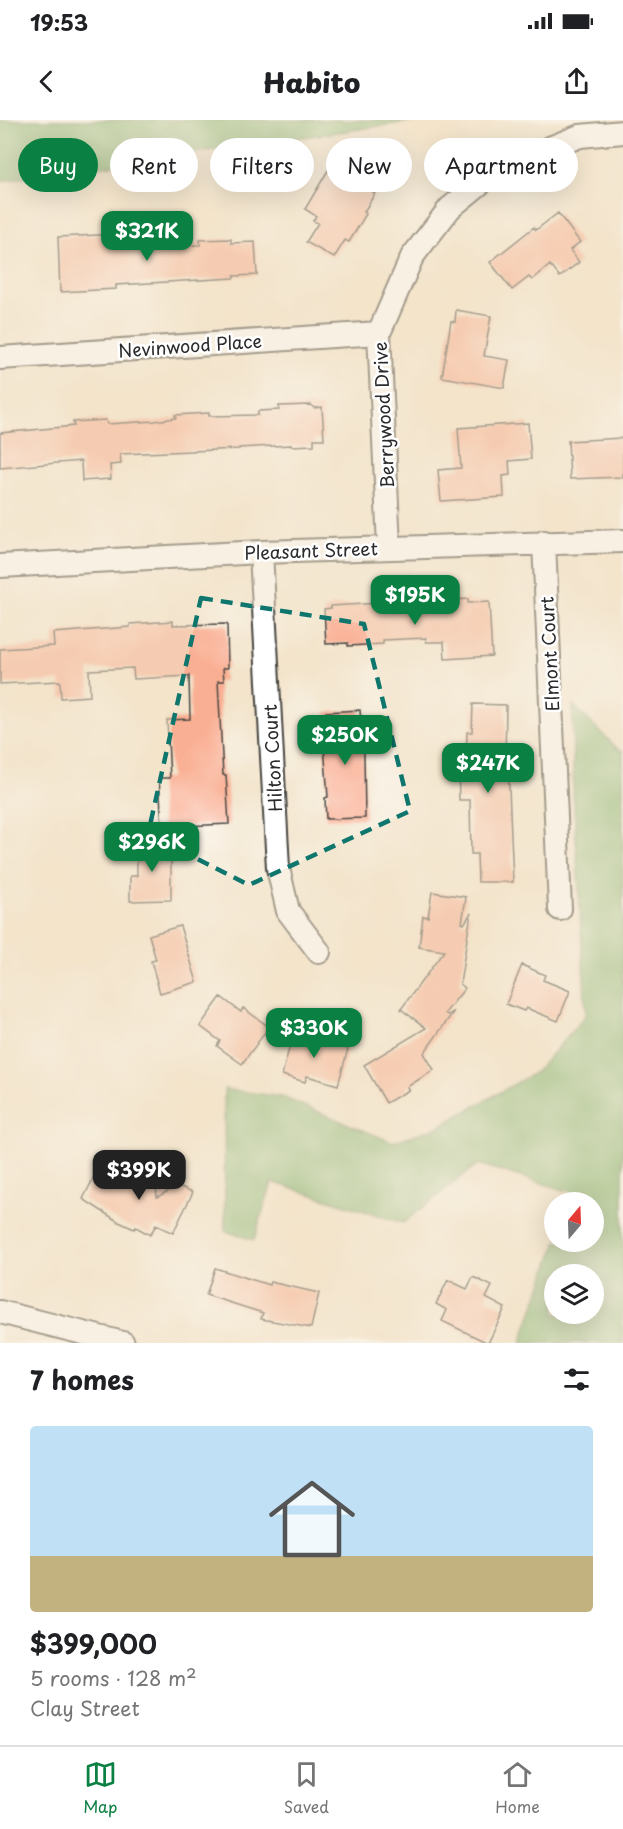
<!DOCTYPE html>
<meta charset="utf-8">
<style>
:root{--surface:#fff;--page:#f6f6f6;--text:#202124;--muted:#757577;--line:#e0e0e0;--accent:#0b8043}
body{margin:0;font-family:"Playpen Sans",sans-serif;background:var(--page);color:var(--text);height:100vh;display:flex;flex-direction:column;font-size:22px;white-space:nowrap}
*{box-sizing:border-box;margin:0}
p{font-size:20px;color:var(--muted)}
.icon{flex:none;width:33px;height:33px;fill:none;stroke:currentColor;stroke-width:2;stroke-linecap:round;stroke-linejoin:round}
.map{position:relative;height:1223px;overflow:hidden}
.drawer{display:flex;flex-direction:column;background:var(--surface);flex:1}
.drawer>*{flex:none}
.hud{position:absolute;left:18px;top:18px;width:588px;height:54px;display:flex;gap:12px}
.needle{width:39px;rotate:19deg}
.buttons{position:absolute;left:544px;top:1072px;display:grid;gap:12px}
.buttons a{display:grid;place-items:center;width:60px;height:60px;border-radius:50%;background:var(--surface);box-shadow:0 6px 24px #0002;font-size:30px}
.price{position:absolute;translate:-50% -51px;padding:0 14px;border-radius:12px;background:var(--accent);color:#fff;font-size:20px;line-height:39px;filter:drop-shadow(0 2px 3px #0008)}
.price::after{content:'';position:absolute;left:50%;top:36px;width:18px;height:14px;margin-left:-9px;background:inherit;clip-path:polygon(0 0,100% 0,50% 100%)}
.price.selected{background:#222;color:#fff}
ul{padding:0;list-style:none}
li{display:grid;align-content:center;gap:12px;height:318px;padding:0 30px}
li span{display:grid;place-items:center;height:186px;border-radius:6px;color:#555}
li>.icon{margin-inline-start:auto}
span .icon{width:108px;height:108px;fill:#fffc;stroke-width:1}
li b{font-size:26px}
h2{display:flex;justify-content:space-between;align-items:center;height:72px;padding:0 30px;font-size:26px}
.pill{padding:0 21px;border-radius:27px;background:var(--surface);box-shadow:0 6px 24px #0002;font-size:21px;line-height:54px}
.pill.selected{background:var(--accent);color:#fff}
.status{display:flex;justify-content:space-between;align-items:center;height:42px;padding:0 30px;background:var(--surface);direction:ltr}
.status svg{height:16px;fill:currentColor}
header{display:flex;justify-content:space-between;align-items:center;height:78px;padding:0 30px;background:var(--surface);font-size:27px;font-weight:800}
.tab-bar{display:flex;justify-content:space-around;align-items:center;height:84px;border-top:2px solid var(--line);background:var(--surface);font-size:16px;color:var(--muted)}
.tab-bar a{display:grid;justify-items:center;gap:3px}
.tab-bar .selected{color:var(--accent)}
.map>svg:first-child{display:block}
.forest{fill:#80b672;stroke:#56704e;stroke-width:1.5;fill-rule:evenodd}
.building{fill:#f9af93}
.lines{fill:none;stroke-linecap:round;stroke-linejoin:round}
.minor-casing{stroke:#494743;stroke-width:26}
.minor{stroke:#fff;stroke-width:22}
.marked{fill:none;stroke:#0f766e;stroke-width:4.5;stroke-dasharray:12 8;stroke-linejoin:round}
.labels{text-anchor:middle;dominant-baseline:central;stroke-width:5;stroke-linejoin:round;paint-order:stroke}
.street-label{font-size:18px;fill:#2b2b2b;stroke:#fff}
</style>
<div class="status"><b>19:53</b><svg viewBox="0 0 49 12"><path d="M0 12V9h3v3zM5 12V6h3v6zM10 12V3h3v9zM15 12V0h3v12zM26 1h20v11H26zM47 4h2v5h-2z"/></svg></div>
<header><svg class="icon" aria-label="back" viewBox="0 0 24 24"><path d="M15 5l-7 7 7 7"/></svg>Habito<svg class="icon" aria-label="share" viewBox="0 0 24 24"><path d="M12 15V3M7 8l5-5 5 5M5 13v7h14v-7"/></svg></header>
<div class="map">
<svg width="623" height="1223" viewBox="0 0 623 1223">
<rect width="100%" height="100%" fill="#fff"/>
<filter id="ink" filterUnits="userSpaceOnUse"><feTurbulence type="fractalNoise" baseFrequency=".0167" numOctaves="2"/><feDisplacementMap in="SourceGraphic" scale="12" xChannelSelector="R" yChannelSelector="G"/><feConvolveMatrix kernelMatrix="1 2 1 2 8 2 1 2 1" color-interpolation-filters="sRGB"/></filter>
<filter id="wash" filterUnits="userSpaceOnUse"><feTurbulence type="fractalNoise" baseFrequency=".008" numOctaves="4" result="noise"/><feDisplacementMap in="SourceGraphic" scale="24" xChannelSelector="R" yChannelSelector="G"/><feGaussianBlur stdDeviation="1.35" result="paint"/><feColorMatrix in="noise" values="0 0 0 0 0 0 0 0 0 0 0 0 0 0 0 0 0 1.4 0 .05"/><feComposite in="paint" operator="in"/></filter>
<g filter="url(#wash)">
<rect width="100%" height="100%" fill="#f3e4cb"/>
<path class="forest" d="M 0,0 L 422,0 L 0,61 Z
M 573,585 L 619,630 L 623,630 L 623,1223 L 521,1223 L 557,1122 L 594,1122 L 594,1083 L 571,1083 L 574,1073 L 478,1044 L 403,1103 L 272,1062 L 254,1120 L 225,1111 L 224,969 L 282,977 L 392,1022 L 438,1007 L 536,952 L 586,895 L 573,671 ZM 555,1155 L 594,1155 L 594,1194 L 555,1194 Z"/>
<g id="blocks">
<path class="building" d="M 330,47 L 375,73 L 364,92 L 366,94 L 349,122 L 345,120 L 334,138 L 306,122 L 318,103 L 313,101 L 316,96 L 305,89 Z
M 558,93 L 580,122 L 570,130 L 579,142 L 560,157 L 550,145 L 532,160 L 529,157 L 512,170 L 490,142 L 534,107 L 536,110 Z
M 138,113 L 139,127 L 200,125 L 200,120 L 231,119 L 231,123 L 255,122 L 257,155 L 234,156 L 234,158 L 116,165 L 116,169 L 60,172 L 58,117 Z
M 456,190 L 491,196 L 484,236 L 509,240 L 504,268 L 442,257 L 451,201 L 455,202 Z
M 311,285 L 314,288 L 322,287 L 324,319 L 314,319 L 314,325 L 291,326 L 291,325 L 239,328 L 239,329 L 120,334 L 121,344 L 110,345 L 111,359 L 82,361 L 81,341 L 0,348 L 0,313 L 74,306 L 73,302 L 106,300 L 107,304 L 155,301 L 176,298 L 175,295 L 209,293 L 209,296 L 258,295 L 258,291 L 279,290 L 279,286 Z
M 528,303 L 531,339 L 509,341 L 510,355 L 503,356 L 504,377 L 441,381 L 438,350 L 461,348 L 458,308 Z
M 623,318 L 623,357 L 570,359 L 568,321 Z
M 468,479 L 468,483 L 489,482 L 492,536 L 445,539 L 444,522 L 426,522 L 426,518 L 383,520 L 383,524 L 348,526 L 348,523 L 326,524 L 324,489 L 331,488 L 331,486 L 380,483 L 381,488 L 437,486 L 437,481 Z
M 173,501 L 173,505 L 227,504 L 228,548 L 223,548 L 224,561 L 218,561 L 223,655 L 226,655 L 229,704 L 162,707 L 159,658 L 170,658 L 167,600 L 190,599 L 189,556 L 134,559 L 133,548 L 89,550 L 90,576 L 61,578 L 60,561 L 0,564 L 0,529 L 54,526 L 53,513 L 130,507 L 130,504 Z
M 473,584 L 506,585 L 505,644 L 508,644 L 513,762 L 478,762 L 477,734 L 471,734 L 470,680 L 459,680 L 458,645 L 466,645 L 467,612 L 472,612 Z
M 360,590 L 364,636 L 365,698 L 326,699 L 325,678 L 328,677 L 323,613 L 328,613 L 326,592 Z
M 137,723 L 171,723 L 171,780 L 130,781 L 130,756 L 137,756 Z
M 432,772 L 466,777 L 462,803 L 464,804 L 471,793 L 460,864 L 465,868 L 445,893 L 448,895 L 454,891 L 424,933 L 434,950 L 407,967 L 409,970 L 386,983 L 364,945 L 426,908 L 401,889 L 444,831 L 419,827 L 423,796 L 428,797 Z
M 180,806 L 197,862 L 160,873 L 151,841 L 156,840 L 149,815 Z
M 522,845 L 545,855 L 543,860 L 570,871 L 558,901 L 526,888 L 524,891 L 506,884 Z
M 221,877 L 241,892 L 243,888 L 269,907 L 242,944 L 217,926 L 220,921 L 200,906 Z
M 294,910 L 327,919 L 326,922 L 348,929 L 338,965 L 307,956 L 305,962 L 282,955 Z
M 142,1047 L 155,1054 L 157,1077 L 178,1066 L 193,1072 L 173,1113 L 156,1105 L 150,1115 L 136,1107 L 134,1109 L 119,1102 L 83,1079 L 96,1053 L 118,1064 L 120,1058 L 125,1061 Z
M 215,1148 L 269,1165 L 270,1162 L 319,1173 L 311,1208 L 261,1199 L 263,1193 L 206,1175 Z
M 473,1157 L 492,1166 L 486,1178 L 505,1188 L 488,1223 L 442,1201 L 447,1190 L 436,1184 L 448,1160 L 467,1169 Z"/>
</g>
</g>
<g filter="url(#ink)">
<use href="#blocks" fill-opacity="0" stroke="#494743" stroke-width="1.5"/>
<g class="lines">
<g class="minor-casing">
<path id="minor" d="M 0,238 L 379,213
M 544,422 L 560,789
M 389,427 L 379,213 L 412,137 L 450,88 L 499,48 L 580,16 L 623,12
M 261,432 L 278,748 L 288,791 L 319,832
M 0,446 L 261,432 L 623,421
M 0,1192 L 123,1223"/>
</g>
<use href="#minor" class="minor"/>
</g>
</g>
<path d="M0 0H623V1223H0ZM 201,478 L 364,504 L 410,691 L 249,765 L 148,714 Z" fill="#f3e4cb" fill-opacity=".55" fill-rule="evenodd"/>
<path class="marked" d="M 201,478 L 364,504 L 410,691 L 249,765 L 148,714 Z"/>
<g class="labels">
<g class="street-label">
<text transform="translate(190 225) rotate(-4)">Nevinwood Place</text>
<text transform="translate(383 295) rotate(-93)">Berrywood Drive</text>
<text transform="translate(311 430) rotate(-2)">Pleasant Street</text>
<text transform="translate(549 534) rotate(-93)">Elmont Court</text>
<text transform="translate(272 638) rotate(-93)">Hilton Court</text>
</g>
</g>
</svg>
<div class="buttons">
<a><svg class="needle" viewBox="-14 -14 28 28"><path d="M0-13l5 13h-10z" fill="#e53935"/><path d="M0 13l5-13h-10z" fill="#757577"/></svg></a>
<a><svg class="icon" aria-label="layers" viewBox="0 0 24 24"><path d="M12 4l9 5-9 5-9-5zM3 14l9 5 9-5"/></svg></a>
</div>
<b class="price" style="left:147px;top:142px">$321K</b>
<b class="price" style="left:415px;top:506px">$195K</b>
<b class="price" style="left:345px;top:646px">$250K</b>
<b class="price" style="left:488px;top:674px">$247K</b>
<b class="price" style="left:152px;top:753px">$296K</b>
<b class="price" style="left:314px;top:939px">$330K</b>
<b class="price selected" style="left:139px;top:1081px">$399K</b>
<div class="hud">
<a class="pill selected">Buy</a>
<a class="pill">Rent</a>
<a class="pill">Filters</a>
<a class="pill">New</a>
<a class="pill">Apartment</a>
</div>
</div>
<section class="drawer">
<h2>7 homes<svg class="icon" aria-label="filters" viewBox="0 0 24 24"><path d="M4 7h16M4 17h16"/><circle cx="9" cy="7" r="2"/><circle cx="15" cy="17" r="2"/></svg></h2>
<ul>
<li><span style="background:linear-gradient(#bfe0f5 70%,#c2b280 0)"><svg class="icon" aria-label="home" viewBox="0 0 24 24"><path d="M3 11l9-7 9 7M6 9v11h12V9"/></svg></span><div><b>$399,000</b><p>5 rooms · 128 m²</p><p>Clay Street</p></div></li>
</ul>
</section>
<nav class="tab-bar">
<a class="selected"><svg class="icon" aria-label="map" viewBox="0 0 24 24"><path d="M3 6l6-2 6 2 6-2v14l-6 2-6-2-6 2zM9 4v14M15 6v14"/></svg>Map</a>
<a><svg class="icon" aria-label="saved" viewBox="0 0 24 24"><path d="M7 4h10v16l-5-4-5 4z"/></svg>Saved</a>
<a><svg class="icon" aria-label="home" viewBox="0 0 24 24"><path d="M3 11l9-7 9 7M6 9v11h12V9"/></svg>Home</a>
</nav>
